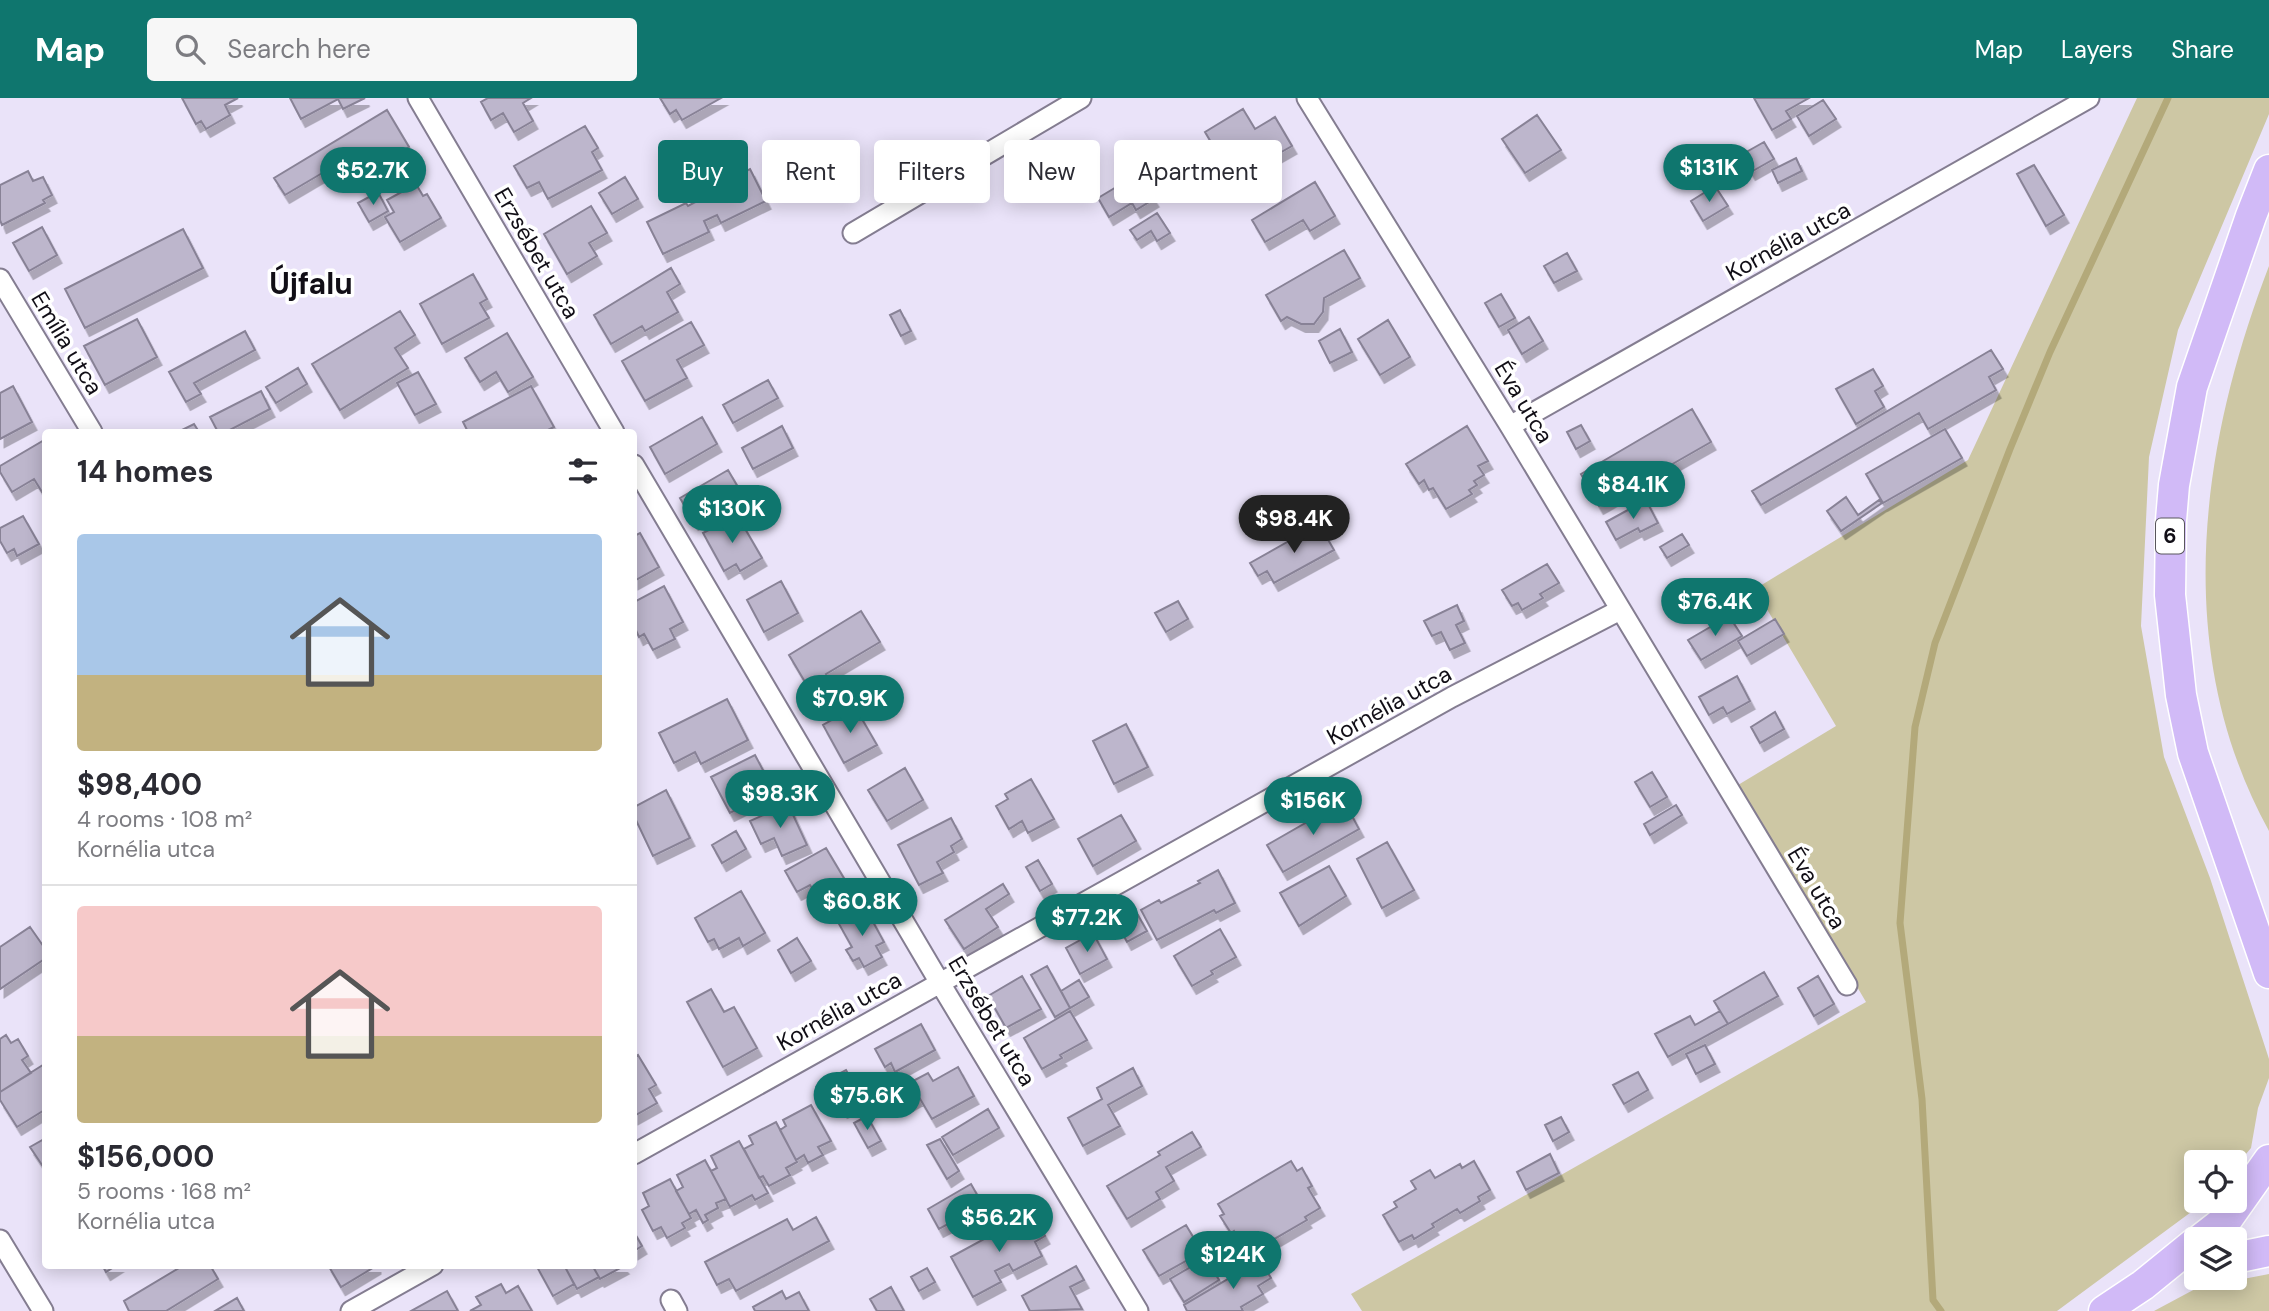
<!DOCTYPE html>
<meta charset="utf-8">
<style>
:root{--surface:#fff;--page:#f7f7f7;--text:#2b2b33;--muted:#7c7c81;--line:#e1e1e2;--accent:#0f766e}
body{margin:0;font-family:"DM Sans",sans-serif;background:var(--page);color:var(--text);height:100vh;display:flex;flex-direction:column;font-size:26px;white-space:nowrap}
*{box-sizing:border-box;margin:0}
p{font-size:23px;color:var(--muted)}
.icon{flex:none;width:38px;height:38px;fill:none;stroke:currentColor;stroke-width:2;stroke-linecap:round;stroke-linejoin:round}
.map{position:relative;flex:1;overflow:hidden}
.details{position:absolute;left:42px;top:331px;width:595px;height:840px;display:flex;flex-direction:column;background:var(--surface);border-radius:7px;box-shadow:0 4px 18px #0003}
.details>*{flex:none}
.banner{position:absolute;left:658px;top:42px;width:665px;height:63px;display:flex;gap:14px}
.controls{position:absolute;left:2184px;top:1052px;display:grid;gap:14px}
.controls a{display:grid;place-items:center;width:63px;height:63px;border-radius:7px;background:var(--surface);box-shadow:0 4px 18px #0003;font-size:35px}
.price{position:absolute;translate:-50% -60px;padding:0 16px;border-radius:24px;background:var(--accent);color:#fff;font-size:23px;line-height:46px;filter:drop-shadow(0 2px 4px #0008)}
.price::after{content:'';position:absolute;left:50%;top:42px;width:21px;height:16px;margin-left:-10px;background:inherit;clip-path:polygon(0 0,100% 0,50% 100%)}
.price.active{background:#222;color:#fff}
ul{padding:0;list-style:none}
li{display:grid;align-content:center;gap:14px;height:371px;padding:0 35px}
li+li{border-top:2px solid var(--line)}
li span{display:grid;place-items:center;height:217px;border-radius:7px;color:#555}
li>.icon{margin-inline-start:auto}
span .icon{width:126px;height:126px;fill:#fffc;stroke-width:1}
li b{font-size:30px}
h2{display:flex;justify-content:space-between;align-items:center;height:84px;padding:0 35px;font-size:30px}
.tag{padding:0 24px;border-radius:7px;background:var(--surface);box-shadow:0 4px 18px #0003;font-size:24px;line-height:63px}
.tag.active{background:var(--accent);color:#fff}
header{display:flex;align-items:center;gap:42px;box-sizing:border-box;height:98px;padding:0 35px;background:var(--accent);color:#fff}
header strong{font-size:33px}
nav{display:flex;gap:38px;margin-inline-start:auto;font-size:24px}
.search{width:490px;height:63px;background:var(--page);display:flex;align-items:center;gap:18px;box-sizing:border-box;padding:0 24px;border-radius:7px;color:var(--muted);font-size:26px}
.map>svg:first-child{display:block}
.green{fill:#cdc7a4}
.lines{fill:none;stroke-linecap:round;stroke-linejoin:round}
.stream{stroke:#b3a97a;stroke-width:7}
.building{fill:#bdb6cc;stroke:#888296;stroke-width:2;filter:url(#shadow)}
.minor-casing{stroke:#847d91;stroke-width:23}
.primary-casing{stroke:#fff;stroke-width:33}
.minor{stroke:#fff;stroke-width:19}
.primary{stroke:#d1baf7;stroke-width:30}
.labels{text-anchor:middle;dominant-baseline:central;stroke-width:7;stroke-linejoin:round;paint-order:stroke}
.shield{fill:#fff;stroke:#58565c;stroke-width:2}
.shield-label{font-size:21px;font-weight:bold;fill:#110e16}
.street-label{font-size:23px;fill:#110e16;stroke:#fff}
.district-label{font-size:30px;font-weight:bold;fill:#110e16;stroke:#fff}
</style>
<header>
<strong>Map</strong>
<div class="search"><svg class="icon" aria-label="search" viewBox="0 0 24 24"><circle cx="10" cy="10" r="6"/><path d="M15 15l6 6"/></svg>Search here</div>
<nav><a>Map</a><a>Layers</a><a>Share</a></nav>
</header>
<div class="map">
<svg width="2269" height="1213" viewBox="0 0 2269 1213">
<defs>
<filter id="shadow"><feDropShadow dx="4.5" dy="8" stdDeviation="0" flood-color="#0004"/></filter>
</defs>
<rect width="100%" height="100%" fill="#eae3f9"/>
<path class="green" d="M 2137,0 L 2269,0 L 2269,16 L 2178,232 L 2149,359 L 2141,528 L 2164,659 L 2210,780 L 2269,961 L 2269,980 L 2258,1010 L 2251,1050 L 2235,1069 L 2235,1064 L 2196,1064 L 2196,1102 L 2205,1103 L 2202,1106 L 2057,1213 L 1362,1213 L 1351,1196 L 1866,904 L 1738,687 L 1836,628 L 1755,491 L 1968,362 Z
M 2269,168 L 2269,733 C 2171,555 2199,350 2269,168 Z
M 2269,1176 L 2269,1213 L 2154,1213 L 2197,1190 Z"/>
<g class="lines">
<path class="stream" d="M 1941,1213 L 1933,1202 L 1922,1001 L 1900,825 L 1915,629 L 1935,545 L 2010,351 L 2050,254 L 2168,0"/>
</g>
<path class="building" d="M 182,0 L 238,0 L 225,7 L 230,17 L 206,31 L 201,23 L 196,26 Z
M 290,0 L 365,0 L 343,11 L 338,1 L 301,21 Z
M 488,0 L 531,0 L 523,5 L 533,23 L 514,34 L 503,15 L 491,22 L 481,4 Z
M 660,0 L 721,0 L 682,22 L 676,12 L 670,16 Z
M 1754,0 L 1809,0 L 1786,13 L 1791,21 L 1772,32 Z
M 1823,2 L 1836,21 L 1809,38 L 1797,18 Z
M 1243,11 L 1255,31 L 1275,19 L 1292,48 L 1271,60 L 1273,64 L 1247,79 L 1245,76 L 1234,83 L 1205,34 Z
M 387,12 L 409,49 L 357,80 L 346,61 L 285,97 L 274,80 Z
M 1537,17 L 1561,52 L 1525,75 L 1502,41 Z
M 585,28 L 598,50 L 592,54 L 602,72 L 548,101 L 539,84 L 527,90 L 514,68 Z
M 1764,44 L 1774,61 L 1751,74 L 1741,57 Z
M 1796,60 L 1802,73 L 1778,85 L 1772,72 Z
M 2034,67 L 2064,117 L 2046,128 L 2017,76 Z
M 750,71 L 766,103 L 721,125 L 717,117 L 704,123 L 709,134 L 663,156 L 647,124 L 686,105 L 688,108 L 707,98 L 706,94 Z
M 28,73 L 33,83 L 43,79 L 52,97 L 43,102 L 45,105 L 2,127 L 0,122 L 0,87 Z
M 1138,76 L 1154,101 L 1136,112 L 1132,105 L 1109,119 L 1098,100 Z
M 625,79 L 638,101 L 612,116 L 599,95 Z
M 1315,84 L 1335,118 L 1310,133 L 1303,122 L 1265,144 L 1252,122 Z
M 416,86 L 423,98 L 427,96 L 441,120 L 400,144 L 385,119 L 394,114 L 387,102 Z
M 1715,88 L 1728,108 L 1703,123 L 1691,103 Z
M 378,94 L 388,113 L 369,124 L 358,105 Z
M 591,108 L 607,135 L 589,145 L 597,158 L 567,176 L 544,136 Z
M 1157,115 L 1170,135 L 1157,143 L 1151,133 L 1137,142 L 1130,132 Z
M 42,129 L 57,157 L 29,173 L 13,145 Z
M 183,131 L 203,170 L 85,230 L 65,191 Z
M 1344,152 L 1360,180 L 1324,200 L 1323,214 L 1314,226 L 1301,226 L 1287,219 L 1281,223 L 1266,197 Z
M 1567,155 L 1577,173 L 1554,185 L 1544,168 Z
M 671,170 L 680,186 L 667,194 L 678,214 L 645,233 L 642,228 L 611,246 L 594,217 Z
M 473,176 L 487,201 L 480,205 L 489,220 L 442,246 L 420,206 Z
M 1501,196 L 1515,220 L 1499,229 L 1485,205 Z
M 900,212 L 911,233 L 901,238 L 890,217 Z
M 400,213 L 415,237 L 395,250 L 408,270 L 340,312 L 312,266 Z
M 1529,219 L 1543,243 L 1522,256 L 1508,232 Z
M 137,221 L 157,259 L 105,287 L 84,248 Z
M 1388,222 L 1410,259 L 1380,277 L 1358,241 Z
M 691,224 L 704,247 L 677,262 L 687,280 L 645,303 L 622,263 Z
M 1340,231 L 1352,254 L 1330,265 L 1319,243 Z
M 245,233 L 255,252 L 194,285 L 201,296 L 186,304 L 169,274 Z
M 507,235 L 533,279 L 508,294 L 496,274 L 480,284 L 465,260 Z
M 1991,252 L 2003,271 L 1989,279 L 1996,292 L 1928,331 L 1919,315 L 1761,407 L 1752,393 Z
M 298,270 L 307,286 L 276,305 L 266,289 Z
M 1873,271 L 1883,288 L 1875,293 L 1884,309 L 1856,326 L 1836,291 Z
M 418,274 L 436,306 L 415,317 L 397,285 Z
M 768,282 L 778,300 L 733,325 L 723,307 Z
M 13,288 L 32,324 L 0,341 L 0,295 Z
M 531,288 L 554,329 L 544,334 L 468,334 L 463,324 Z
M 261,293 L 270,311 L 226,334 L 218,334 L 210,319 Z
M 1692,311 L 1711,344 L 1599,408 L 1581,376 Z
M 702,319 L 717,346 L 665,376 L 650,349 Z
M 194,326 L 199,334 L 178,334 Z
M 1581,327 L 1590,343 L 1576,351 L 1567,334 Z
M 782,328 L 793,350 L 753,371 L 742,350 Z
M 1467,328 L 1488,363 L 1478,368 L 1484,377 L 1474,383 L 1477,387 L 1469,392 L 1472,396 L 1446,411 L 1433,390 L 1429,392 L 1424,382 L 1419,386 L 1406,366 Z
M 1945,331 L 1962,360 L 1883,405 L 1866,376 Z
M 46,341 L 46,391 L 42,394 L 34,381 L 12,394 L 0,374 L 0,368 Z
M 728,372 L 742,396 L 694,424 L 680,400 Z
M 1846,399 L 1858,417 L 1879,402 L 1882,405 L 1841,433 L 1827,413 Z
M 1646,402 L 1658,425 L 1640,434 L 1638,430 L 1616,442 L 1606,424 Z
M 737,417 L 762,460 L 740,473 L 736,466 L 724,473 L 703,435 Z
M 23,418 L 39,446 L 17,458 L 14,451 L 7,455 L 0,443 L 0,430 Z
M 1319,426 L 1334,452 L 1274,485 L 1267,473 L 1258,478 L 1250,465 Z
M 640,435 L 659,469 L 634,483 L 634,438 Z
M 1682,436 L 1689,447 L 1667,460 L 1660,449 Z
M 1547,466 L 1559,485 L 1540,496 L 1543,500 L 1522,512 L 1518,505 L 1512,508 L 1502,492 Z
M 781,483 L 798,515 L 764,534 L 747,502 Z
M 664,488 L 683,524 L 670,531 L 675,541 L 653,552 L 644,536 L 639,539 L 634,528 L 634,504 Z
M 1178,503 L 1188,521 L 1166,534 L 1155,515 Z
M 1457,507 L 1464,523 L 1456,527 L 1465,545 L 1450,552 L 1441,534 L 1432,538 L 1424,523 Z
M 861,513 L 880,544 L 826,576 L 833,587 L 814,599 L 789,557 Z
M 1729,518 L 1742,538 L 1701,562 L 1688,542 Z
M 1775,521 L 1784,536 L 1747,558 L 1738,543 Z
M 1737,578 L 1750,603 L 1727,616 L 1723,609 L 1709,617 L 1699,599 Z
M 727,601 L 748,642 L 701,666 L 695,654 L 674,665 L 659,635 Z
M 855,609 L 877,647 L 844,665 L 823,627 Z
M 1775,614 L 1784,631 L 1760,645 L 1751,629 Z
M 1126,626 L 1148,669 L 1114,686 L 1093,643 Z
M 755,657 L 774,693 L 730,715 L 711,679 Z
M 905,670 L 923,702 L 887,723 L 868,692 Z
M 1652,674 L 1667,699 L 1650,709 L 1635,684 Z
M 1031,681 L 1054,721 L 1028,735 L 1022,723 L 1009,731 L 996,708 L 1008,701 L 1005,696 Z
M 666,692 L 690,740 L 653,758 L 634,718 L 634,709 Z
M 1344,703 L 1359,731 L 1283,774 L 1267,747 Z
M 788,706 L 807,747 L 782,758 L 774,740 L 761,746 L 750,723 Z
M 1676,707 L 1682,717 L 1650,737 L 1644,726 Z
M 1121,717 L 1136,743 L 1093,768 L 1078,741 Z
M 951,720 L 962,741 L 951,748 L 954,754 L 937,764 L 943,775 L 919,787 L 898,747 Z
M 736,733 L 746,751 L 722,765 L 712,747 Z
M 1387,744 L 1414,792 L 1382,810 L 1357,761 Z
M 826,750 L 845,782 L 817,798 L 810,787 L 797,794 L 785,773 Z
M 1038,762 L 1052,786 L 1040,793 L 1026,769 Z
M 1329,768 L 1346,798 L 1299,828 L 1280,795 Z
M 1218,772 L 1235,805 L 1216,815 L 1214,812 L 1157,842 L 1141,812 L 1159,802 L 1161,805 L 1200,785 L 1198,783 Z
M 1003,786 L 1009,796 L 986,811 L 998,829 L 964,851 L 945,822 Z
M 741,793 L 765,835 L 743,848 L 739,840 L 719,851 L 714,841 L 708,844 L 695,820 Z
M 866,811 L 884,844 L 876,848 L 882,859 L 864,869 L 859,860 L 853,863 L 846,852 L 852,849 L 839,826 Z
M 1138,817 L 1147,833 L 1127,844 L 1118,827 Z
M 30,829 L 46,852 L 46,860 L 0,891 L 0,849 Z
M 1220,831 L 1236,859 L 1211,873 L 1213,876 L 1192,888 L 1174,858 Z
M 1093,835 L 1107,861 L 1080,876 L 1066,850 Z
M 797,840 L 811,863 L 791,875 L 778,852 Z
M 1047,868 L 1070,910 L 1055,919 L 1031,877 Z
M 1764,874 L 1778,898 L 1728,926 L 1714,903 Z
M 1022,878 L 1041,911 L 1006,930 L 988,898 Z
M 1818,878 L 1834,906 L 1814,918 L 1798,890 Z
M 1079,882 L 1089,899 L 1070,910 L 1061,893 Z
M 711,891 L 724,914 L 734,909 L 757,950 L 723,969 L 687,904 Z
M 1070,913 L 1087,942 L 1060,957 L 1062,960 L 1042,971 L 1024,940 Z
M 1720,913 L 1728,926 L 1668,959 L 1655,936 L 1690,918 L 1695,927 Z
M 921,926 L 935,952 L 895,974 L 891,965 L 885,969 L 875,951 Z
M 6,937 L 11,945 L 18,941 L 28,958 L 22,962 L 31,975 L 0,994 L 0,941 Z
M 1705,947 L 1715,966 L 1696,976 L 1686,956 Z
M 638,957 L 656,987 L 649,991 L 657,1005 L 634,1018 L 634,960 Z
M 46,965 L 46,1011 L 17,1029 L 0,1002 L 0,994 Z
M 958,969 L 974,998 L 932,1021 L 919,999 L 905,1007 L 896,992 L 928,975 L 933,983 Z
M 1133,970 L 1142,988 L 1108,1007 L 1120,1028 L 1083,1048 L 1068,1020 L 1102,1001 L 1097,990 Z
M 846,972 L 862,1002 L 843,1012 L 827,982 Z
M 1638,974 L 1648,992 L 1624,1006 L 1613,987 Z
M 811,1007 L 831,1043 L 818,1049 L 823,1057 L 808,1065 L 804,1057 L 796,1062 L 780,1032 L 786,1028 L 783,1022 Z
M 988,1011 L 999,1030 L 953,1057 L 942,1039 Z
M 867,1018 L 881,1043 L 868,1050 L 854,1025 Z
M 1561,1019 L 1569,1034 L 1553,1043 L 1545,1027 Z
M 776,1024 L 797,1064 L 786,1070 L 790,1077 L 769,1088 L 763,1078 L 759,1080 L 744,1051 L 753,1046 L 749,1038 Z
M 1192,1034 L 1201,1049 L 1166,1069 L 1174,1083 L 1156,1094 L 1160,1101 L 1127,1121 L 1107,1088 L 1160,1057 L 1158,1054 Z
M 46,1040 L 46,1073 L 30,1049 Z
M 940,1041 L 959,1073 L 947,1081 L 927,1047 Z
M 739,1043 L 768,1095 L 755,1102 L 752,1097 L 730,1109 L 711,1073 L 717,1070 L 711,1058 Z
M 1550,1056 L 1559,1075 L 1526,1092 L 1517,1074 Z
M 705,1062 L 726,1101 L 716,1105 L 718,1110 L 705,1117 L 708,1122 L 703,1125 L 696,1112 L 689,1116 L 676,1093 L 683,1089 L 677,1077 Z
M 1291,1063 L 1297,1073 L 1302,1070 L 1312,1088 L 1308,1090 L 1320,1110 L 1305,1119 L 1307,1122 L 1264,1147 L 1259,1139 L 1243,1149 L 1234,1133 L 1231,1135 L 1220,1118 L 1224,1116 L 1218,1106 Z
M 1474,1063 L 1490,1092 L 1478,1099 L 1480,1103 L 1460,1115 L 1457,1111 L 1432,1126 L 1434,1129 L 1414,1141 L 1412,1137 L 1399,1144 L 1383,1117 L 1397,1109 L 1394,1104 L 1416,1091 L 1411,1083 L 1430,1072 L 1435,1080 L 1460,1066 L 1462,1070 Z
M 670,1081 L 691,1120 L 682,1125 L 685,1130 L 667,1140 L 661,1129 L 653,1133 L 642,1112 L 649,1108 L 643,1095 Z
M 971,1086 L 983,1107 L 939,1131 L 928,1111 Z
M 1032,1115 L 1045,1138 L 1035,1144 L 1042,1158 L 1013,1173 L 1009,1166 L 995,1173 L 1001,1184 L 973,1199 L 951,1159 Z
M 816,1119 L 829,1143 L 736,1193 L 729,1181 L 717,1187 L 705,1164 L 787,1121 L 793,1132 Z
M 1186,1127 L 1202,1154 L 1159,1178 L 1143,1152 Z
M 634,1134 L 642,1148 L 634,1153 Z
M 1206,1160 L 1219,1182 L 1184,1204 L 1170,1181 Z
M 1260,1162 L 1271,1180 L 1258,1188 L 1263,1196 L 1241,1209 L 1243,1213 L 1187,1213 L 1184,1207 Z
M 102,1167 L 117,1167 L 106,1174 Z
M 184,1167 L 210,1167 L 218,1181 L 166,1213 L 129,1213 L 124,1203 Z
M 328,1167 L 376,1167 L 376,1168 L 341,1189 Z
M 536,1167 L 564,1167 L 574,1186 L 553,1198 Z
M 564,1167 L 592,1167 L 599,1179 L 577,1191 Z
M 592,1167 L 623,1167 L 624,1168 L 600,1181 Z
M 1076,1168 L 1084,1182 L 1070,1189 L 1082,1211 L 1030,1213 L 1022,1198 Z
M 927,1170 L 935,1184 L 919,1193 L 911,1179 Z
M 501,1186 L 506,1195 L 518,1188 L 532,1213 L 470,1213 L 481,1207 L 476,1199 Z
M 891,1189 L 904,1213 L 877,1213 L 870,1201 Z
M 447,1193 L 458,1213 L 411,1213 Z
M 782,1193 L 786,1201 L 799,1194 L 809,1213 L 755,1213 L 753,1209 Z
M 237,1200 L 244,1213 L 215,1213 Z"/>
<g class="lines">
<g class="minor-casing">
<path id="minor" d="M 418,0 L 614,334
M 1307,0 L 1510,328 L 1847,887
M 853,135 L 1081,0
M 0,181 L 92,334
M 1510,328 L 2089,0
M 634,367 L 940,885 L 1138,1213
M 634,1056 L 1452,599 L 1620,512
M 0,1142 L 43,1213
M 671,1202 L 677,1213
M 351,1213 L 433,1167"/>
</g>
<g class="primary-casing">
<path id="primary" d="M 2269,72 L 2251,118 L 2192,289 L 2174,387 L 2171,422 L 2170,497 L 2181,597 L 2193,655 L 2269,875
M 2201,1141 L 2228,1120 L 2269,1062
M 2235,1160 L 2269,1153
M 2104,1213 L 2143,1187 L 2196,1144"/>
</g>
<use href="#minor" class="minor"/>
<use href="#primary" class="primary"/>
</g>
<g class="labels">
<rect class="shield" x="2156" y="420.5" width="28" height="35" rx="5"/>
<g class="shield-label">
<text x="2170" y="438">6</text>
</g>
<g class="street-label">
<text transform="translate(1788 143) rotate(-29)">Kornélia utca</text>
<text transform="translate(537 155) rotate(60)">Erzsébet utca</text>
<text transform="translate(67 245) rotate(59)">Emília utca</text>
<text transform="translate(1524 304) rotate(59)">Éva utca</text>
<text transform="translate(1389 607) rotate(-29)">Kornélia utca</text>
<text transform="translate(1817 790) rotate(59)">Éva utca</text>
<text transform="translate(839 913) rotate(-29)">Kornélia utca</text>
<text transform="translate(992 923) rotate(59)">Erzsébet utca</text>
</g>
<g class="district-label">
<text x="311" y="185">Újfalu</text>
</g>
</g>
</svg>
<div class="controls">
<a><svg class="icon" aria-label="locate" viewBox="0 0 24 24"><circle cx="12" cy="12" r="6"/><path d="M12 2v4M12 18v4M2 12h4M18 12h4"/></svg></a>
<a><svg class="icon" aria-label="layers" viewBox="0 0 24 24"><path d="M12 4l9 5-9 5-9-5zM3 14l9 5 9-5"/></svg></a>
</div>
<b class="price" style="left:1709px;top:106px">$131K</b>
<b class="price" style="left:373px;top:109px">$52.7K</b>
<b class="price" style="left:1633px;top:423px">$84.1K</b>
<b class="price" style="left:732px;top:447px">$130K</b>
<b class="price active" style="left:1294px;top:457px">$98.4K</b>
<b class="price" style="left:1715px;top:540px">$76.4K</b>
<b class="price" style="left:850px;top:637px">$70.9K</b>
<b class="price" style="left:780px;top:732px">$98.3K</b>
<b class="price" style="left:1313px;top:739px">$156K</b>
<b class="price" style="left:862px;top:840px">$60.8K</b>
<b class="price" style="left:1087px;top:856px">$77.2K</b>
<b class="price" style="left:867px;top:1034px">$75.6K</b>
<b class="price" style="left:999px;top:1156px">$56.2K</b>
<b class="price" style="left:1233px;top:1193px">$124K</b>
<div class="banner">
<a class="tag active">Buy</a>
<a class="tag">Rent</a>
<a class="tag">Filters</a>
<a class="tag">New</a>
<a class="tag">Apartment</a>
</div>
<section class="details">
<h2>14 homes<svg class="icon" aria-label="filters" viewBox="0 0 24 24"><path d="M4 7h16M4 17h16"/><circle cx="9" cy="7" r="2"/><circle cx="15" cy="17" r="2"/></svg></h2>
<ul>
<li><span style="background:linear-gradient(#a9c7e8 65%,#c2b280 0)"><svg class="icon" aria-label="home" viewBox="0 0 24 24"><path d="M3 11l9-7 9 7M6 9v11h12V9"/></svg></span><div><b>$98,400</b><p>4 rooms · 108 m²</p><p>Kornélia utca</p></div></li>
<li><span style="background:linear-gradient(#f6c9c9 60%,#c2b280 0)"><svg class="icon" aria-label="home" viewBox="0 0 24 24"><path d="M3 11l9-7 9 7M6 9v11h12V9"/></svg></span><div><b>$156,000</b><p>5 rooms · 168 m²</p><p>Kornélia utca</p></div></li>
</ul>
</section>
</div>
